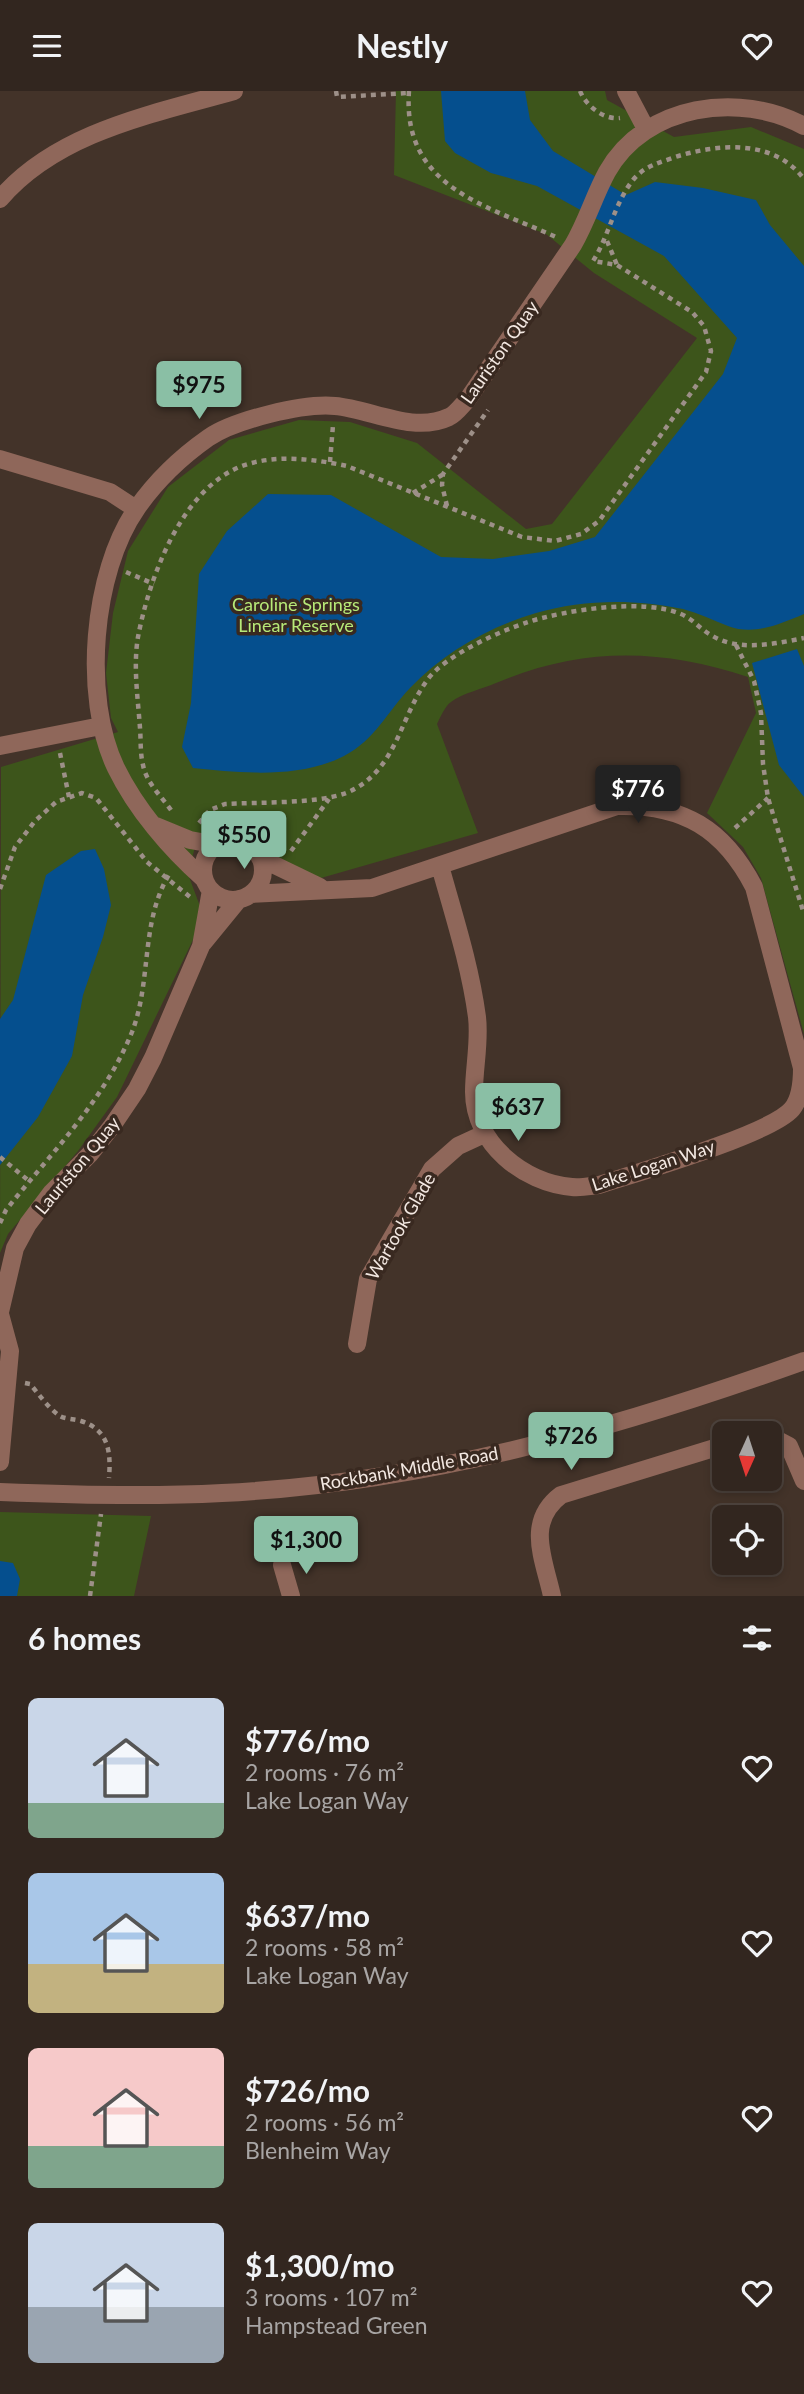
<!DOCTYPE html>
<meta charset="utf-8">
<style>
:root{--surface:#32261f;--page:#3d322c;--text:#f1f3f6;--muted:#a8a5a4;--line:#4d433d;--accent:#8abfa5}
body{margin:0;font-family:Lato,sans-serif;background:var(--page);color:var(--text);height:100vh;display:flex;flex-direction:column;font-size:26px;white-space:nowrap}
*{box-sizing:border-box;margin:0}
p{font-size:23px;color:var(--muted)}
.icon{flex:none;width:38px;height:38px;fill:none;stroke:currentColor;stroke-width:2;stroke-linecap:round;stroke-linejoin:round}
.map{position:relative;height:1505px;overflow:hidden}
.panel{display:flex;flex-direction:column;background:var(--surface);flex:1}
.panel>*{flex:none}
.needle{width:46px;rotate:183deg}
.buttons{position:absolute;left:712px;top:1330px;display:grid;gap:14px}
.buttons a{display:grid;place-items:center;width:70px;height:70px;border-radius:10px;background:var(--surface);box-shadow:0 4px 10px #0003,0 0 0 2px var(--line);font-size:35px}
.price{position:absolute;translate:-50% -60px;padding:0 16px;border-radius:7px;background:var(--accent);color:#111;font-size:23px;line-height:46px;filter:drop-shadow(0 2px 4px #0008)}
.price::after{content:'';position:absolute;left:50%;top:42px;width:21px;height:16px;margin-left:-10px;background:inherit;clip-path:polygon(0 0,100% 0,50% 100%)}
.price.current{background:#222;color:#fff}
ul{padding:0;list-style:none}
li{display:flex;align-items:center;gap:21px;height:175px;padding:0 28px}
li span{display:grid;place-items:center;flex:none;width:196px;height:140px;border-radius:10px;color:#555}
li>.icon{margin-inline-start:auto}
span .icon{width:84px;height:84px;fill:#fffc;stroke-width:1}
li b{font-size:30px}
h2{display:flex;justify-content:space-between;align-items:center;height:84px;padding:0 28px;font-size:30px}
header{display:flex;justify-content:space-between;align-items:center;height:91px;padding:0 28px;background:var(--surface);font-size:32px;font-weight:700}
.map>svg:first-child{display:block}
.green{fill:#3d551b}
.water{fill:#054f8e}
.lines{fill:none;stroke-linecap:round;stroke-linejoin:round}
.path{stroke:#9d9088;stroke-width:4.5;stroke-dasharray:5 5;stroke-linecap:butt}
.minor{stroke:#8f675a;stroke-width:18}
.tertiary{stroke:#8f675a;stroke-width:18}
.labels{text-anchor:middle;dominant-baseline:central;stroke-width:7;stroke-linejoin:round;paint-order:stroke}
.street-label{font-size:18px;fill:#f3e8e2;stroke:#392920}
.park-label{font-size:18px;fill:#b7e978;stroke:#392920}
</style>
<header><svg class="icon" aria-label="menu" viewBox="0 0 24 24"><path d="M4 6h16M4 12h16M4 18h16"/></svg>Nestly<svg class="icon" aria-label="heart" viewBox="0 0 24 24"><path d="M12 20l-8-8c-3-5 5-10 8-4 3-6 11-1 8 4z"/></svg></header>
<div class="map">
<svg width="804" height="1505" viewBox="0 0 804 1505">
<rect width="100%" height="100%" fill="#433329"/>
<path class="green" d="M 396,0 L 605,0 L 607,9 L 674,46 L 751,36 L 804,58 L 804,943 L 761,787 L 743,756 L 707,722 L 756,622 L 748,586 C 660,557 582,556 496,592 C 482,598 463,602 451,611 C 445,615 440,627 437,633 L 478,742 L 321,787 L 287,778 L 264,750 L 244,738 L 220,738 L 197,748 L 188,783 L 204,826 L 117,1006 L 78,1060 L 8,1143 L 0,1162 L 1,676 L 118,641 L 111,627 L 106,582 L 113,522 L 128,460 L 168,396 L 229,349 L 299,329 L 350,331 L 417,352 L 526,438 L 552,433 L 697,247 L 594,182 L 546,143 L 394,84 Z
M 0,1421 L 151,1425 L 134,1505 L 0,1505 Z"/>
<path class="water" d="M 441,0 L 525,0 L 530,29 L 553,60 L 626,104 L 655,91 L 703,97 L 756,109 L 770,134 L 804,175 L 804,523 C 780,533 754,545 728,535 C 713,529 698,522 683,518 C 635,508 583,508 536,522 C 489,536 444,561 410,597 C 387,621 375,649 344,665 C 299,688 241,682 193,677 L 182,656 L 191,612 L 199,483 L 227,440 L 268,403 L 331,404 L 441,466 L 493,468 L 549,460 L 595,446 L 723,283 L 737,247 L 664,165 L 537,95 L 491,82 L 455,62 L 445,50 Z
M 797,558 L 804,575 L 804,706 L 779,674 L 752,572 Z
M 95,758 L 104,778 L 111,814 L 103,846 L 83,904 L 72,965 L 38,1026 L 0,1074 L 0,928 L 13,909 L 46,784 L 81,760 Z
M 0,1470 L 13,1472 L 20,1488 L 17,1505 L 0,1505 Z"/>
<g class="lines">
<path class="path" d="M 336,0 L 337,6 L 408,2
M 409,0 C 402,96 485,114 556,146
M 580,0 C 586,15 604,29 620,27
M 607,150 L 617,174
M 330,371 L 333,334
M 413,402 L 442,384
M 447,415 L 442,394 L 443,383 L 488,319
M 126,481 L 154,493
M 736,554 L 754,590 L 761,622 L 763,673 L 768,707 L 804,823
M 60,662 L 69,706
M 171,719 C 161,705 146,691 143,674 C 140,662 141,649 140,637 C 138,608 133,575 138,546 C 149,488 181,398 242,375 C 275,363 314,368 347,375 L 522,446 L 555,450 L 581,443 L 599,430 L 706,281 L 711,260 L 704,235 L 692,221 L 617,174 L 593,170 C 609,145 614,113 633,89 C 644,75 659,72 675,66 C 717,53 773,47 804,88
M 199,732 L 210,719 L 225,713 C 259,711 316,713 346,702 C 397,681 399,627 428,588 C 446,564 500,540 528,531 C 566,519 643,507 681,523 C 693,528 700,538 711,544 C 738,561 774,553 804,547
M 735,737 L 768,707
M 291,760 L 329,708
M 0,798 L 15,756 L 35,730 L 56,711 L 82,702 L 96,707 L 147,771 L 190,806
M 0,1066 L 29,1090
M 0,1132 L 6,1119 C 51,1062 104,1010 132,941 C 152,890 140,830 170,782
M 25,1292 L 30,1293 C 38,1302 49,1318 60,1325 C 65,1328 75,1328 81,1330 C 109,1339 111,1361 109,1387
M 90,1505 L 101,1423"/>
<path class="minor" d="M 626,0 L 646,38
M 0,108 C 57,41 153,23 234,0
M 0,368 L 110,401 L 136,418
M 0,655 L 101,635
M 156,735 L 190,749 L 218,754
M203 779a30 30 0 1 1 60 0a30 30 0 1 1-60 0Z
M 260,767 L 320,796
M 204,788 C 170,758 136,718 116,677 C 82,607 92,481 137,417 C 156,390 181,366 208,347 C 234,329 303,312 335,315 C 371,318 413,343 449,326 C 456,323 462,314 468,308 L 573,154 C 587,130 594,105 607,81 C 645,13 740,0 804,35
M 251,803 L 372,797 L 617,715 C 683,713 724,738 754,796 L 802,977 C 802,990 801,1007 792,1018 C 771,1043 636,1082 599,1094 C 590,1095 581,1097 572,1096 C 523,1092 474,1052 474,1001 C 474,976 480,951 477,926 C 470,874 454,825 440,775
M 203,852 L 239,808
M 0,1221 L 15,1157 L 28,1133 L 52,1101 L 90,1063 L 112,1035 L 137,998 L 153,967 L 201,855 L 211,799
M 0,1223 L 10,1260 L 0,1371
M 357,1253 L 368,1188 L 432,1078 L 458,1055 L 484,1043
M 770,1345 L 789,1355 L 804,1390
M 282,1474 L 291,1505
M 552,1505 C 544,1468 525,1431 561,1404 L 724,1354"/>
<path class="tertiary" d="M 0,1401 C 74,1404 148,1406 222,1402 C 426,1392 614,1338 804,1270"/>
</g>
<g class="labels">
<g class="street-label">
<text transform="translate(499 261) rotate(-55)">Lauriston Quay</text>
<text transform="translate(77 1074) rotate(-50)">Lauriston Quay</text>
<text transform="translate(653 1074) rotate(-18)">Lake Logan Way</text>
<text transform="translate(400 1135) rotate(-60)">Wartook Glade</text>
<text transform="translate(409 1377) rotate(-10)">Rockbank Middle Road</text>
</g>
<g class="park-label">
<text x="296" y="513">Caroline Springs<tspan x="296" dy="21">Linear Reserve</tspan></text>
</g>
</g>
</svg>
<div class="buttons">
<a><svg class="needle" viewBox="-14 -14 28 28"><path d="M0-13l5 13h-10z" fill="#e53935"/><path d="M0 13l5-13h-10z" fill="#a8a5a4"/></svg></a>
<a><svg class="icon" aria-label="locate" viewBox="0 0 24 24"><circle cx="12" cy="12" r="6"/><path d="M12 2v4M12 18v4M2 12h4M18 12h4"/></svg></a>
</div>
<b class="price" style="left:199px;top:330px">$975</b>
<b class="price current" style="left:638px;top:734px">$776</b>
<b class="price" style="left:244px;top:780px">$550</b>
<b class="price" style="left:518px;top:1052px">$637</b>
<b class="price" style="left:571px;top:1381px">$726</b>
<b class="price" style="left:306px;top:1485px">$1,300</b>
</div>
<section class="panel">
<h2>6 homes<svg class="icon" aria-label="filters" viewBox="0 0 24 24"><path d="M4 7h16M4 17h16"/><circle cx="9" cy="7" r="2"/><circle cx="15" cy="17" r="2"/></svg></h2>
<ul>
<li><span style="background:linear-gradient(#c9d6e8 75%,#7fa58c 0)"><svg class="icon" aria-label="home" viewBox="0 0 24 24"><path d="M3 11l9-7 9 7M6 9v11h12V9"/></svg></span><div><b>$776/mo</b><p>2 rooms · 76 m²</p><p>Lake Logan Way</p></div><svg class="icon" aria-label="heart" viewBox="0 0 24 24"><path d="M12 20l-8-8c-3-5 5-10 8-4 3-6 11-1 8 4z"/></svg></li>
<li><span style="background:linear-gradient(#a9c7e8 65%,#c2b280 0)"><svg class="icon" aria-label="home" viewBox="0 0 24 24"><path d="M3 11l9-7 9 7M6 9v11h12V9"/></svg></span><div><b>$637/mo</b><p>2 rooms · 58 m²</p><p>Lake Logan Way</p></div><svg class="icon" aria-label="heart" viewBox="0 0 24 24"><path d="M12 20l-8-8c-3-5 5-10 8-4 3-6 11-1 8 4z"/></svg></li>
<li><span style="background:linear-gradient(#f6c9c9 70%,#7fa58c 0)"><svg class="icon" aria-label="home" viewBox="0 0 24 24"><path d="M3 11l9-7 9 7M6 9v11h12V9"/></svg></span><div><b>$726/mo</b><p>2 rooms · 56 m²</p><p>Blenheim Way</p></div><svg class="icon" aria-label="heart" viewBox="0 0 24 24"><path d="M12 20l-8-8c-3-5 5-10 8-4 3-6 11-1 8 4z"/></svg></li>
<li><span style="background:linear-gradient(#c9d6e8 60%,#9aa5b1 0)"><svg class="icon" aria-label="home" viewBox="0 0 24 24"><path d="M3 11l9-7 9 7M6 9v11h12V9"/></svg></span><div><b>$1,300/mo</b><p>3 rooms · 107 m²</p><p>Hampstead Green</p></div><svg class="icon" aria-label="heart" viewBox="0 0 24 24"><path d="M12 20l-8-8c-3-5 5-10 8-4 3-6 11-1 8 4z"/></svg></li>
</ul>
</section>
